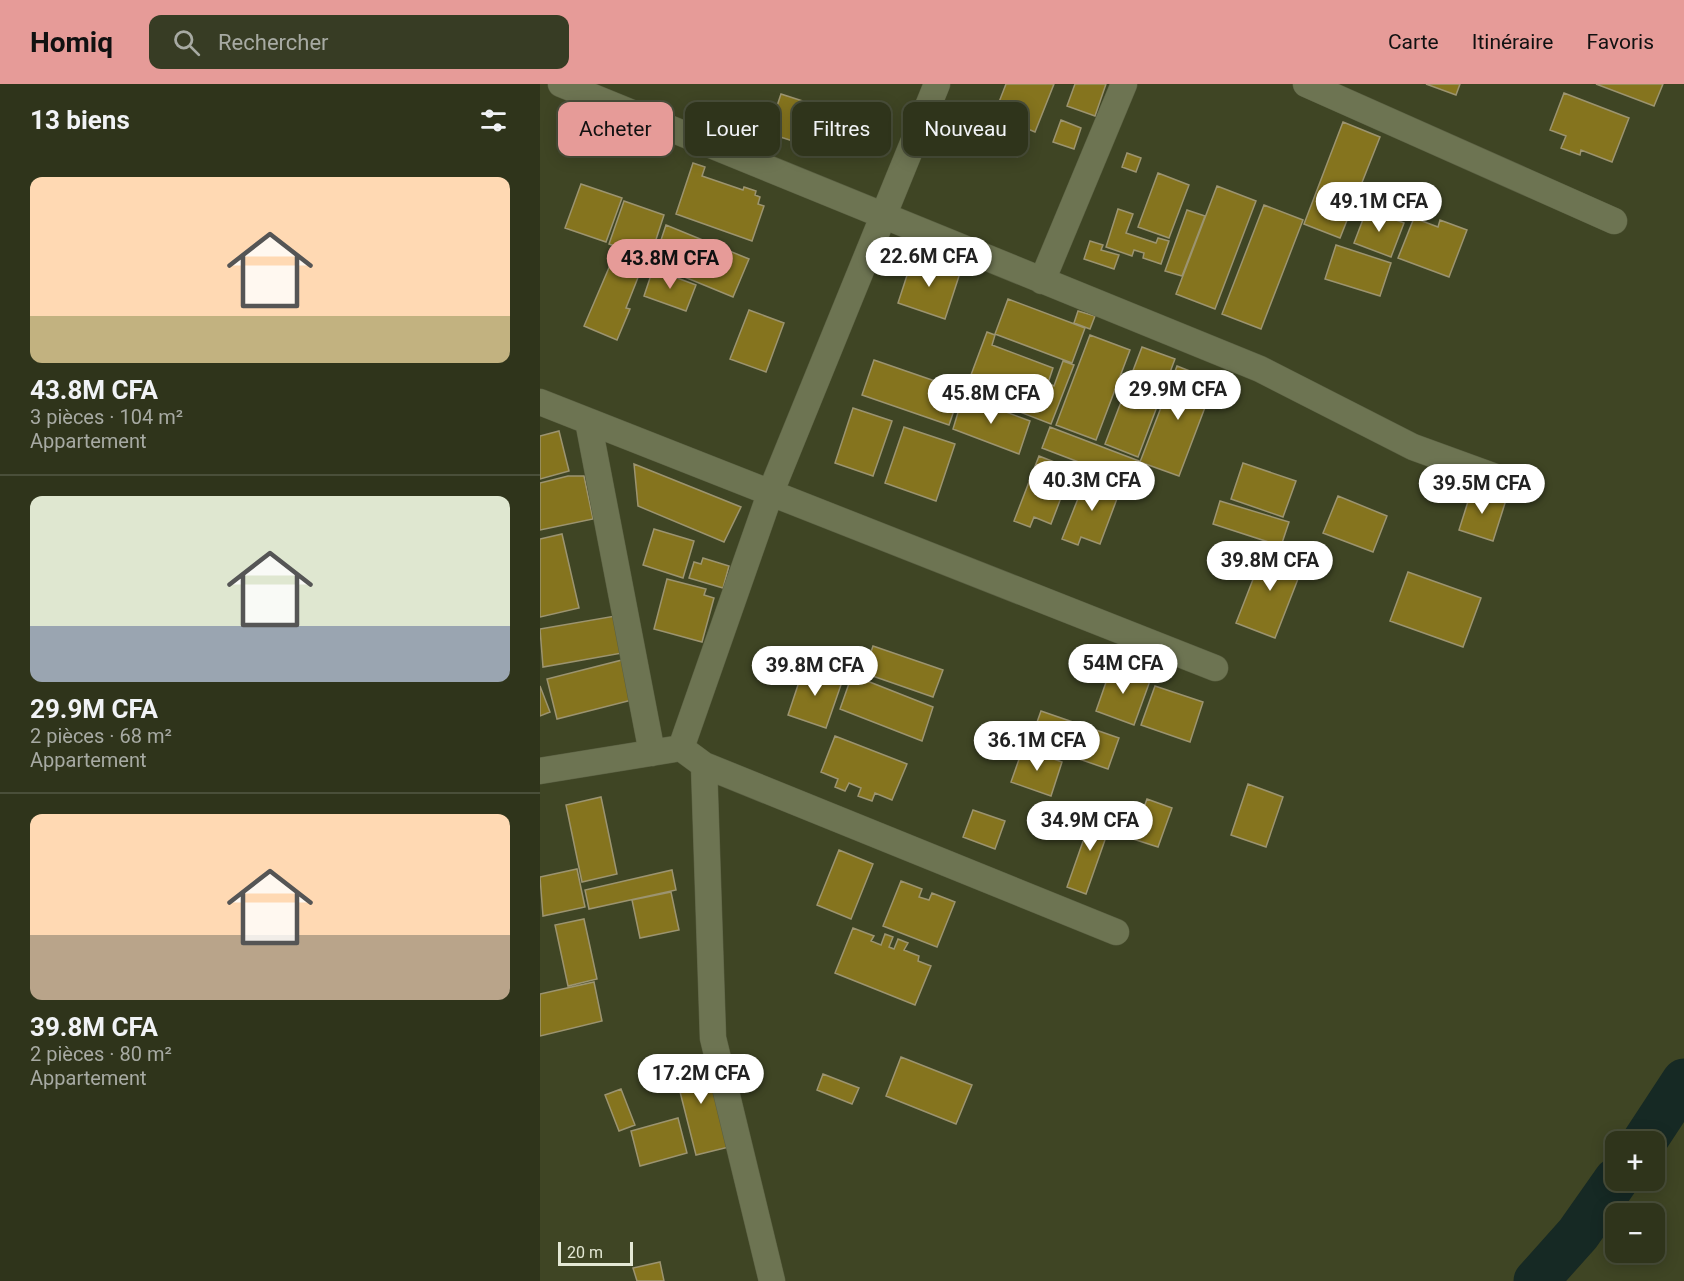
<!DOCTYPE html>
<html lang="fr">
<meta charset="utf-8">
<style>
:root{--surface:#2f341b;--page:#373c24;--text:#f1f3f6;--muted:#a7aaa3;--line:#4a4f3a;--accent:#e69b98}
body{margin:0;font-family:Roboto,sans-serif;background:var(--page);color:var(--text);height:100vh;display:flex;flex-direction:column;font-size:22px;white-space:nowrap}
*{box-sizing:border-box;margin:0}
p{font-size:20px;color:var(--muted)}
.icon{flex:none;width:33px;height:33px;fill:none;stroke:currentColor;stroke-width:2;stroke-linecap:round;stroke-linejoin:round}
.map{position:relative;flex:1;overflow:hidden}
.side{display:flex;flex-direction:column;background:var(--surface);width:540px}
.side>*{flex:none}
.hud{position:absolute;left:18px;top:18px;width:570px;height:54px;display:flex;gap:12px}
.buttons{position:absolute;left:1065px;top:1047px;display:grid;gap:12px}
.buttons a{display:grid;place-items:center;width:60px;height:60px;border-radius:12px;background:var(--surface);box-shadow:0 3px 15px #0003,0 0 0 2px var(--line);font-size:30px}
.scale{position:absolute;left:18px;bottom:15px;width:75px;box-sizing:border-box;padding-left:6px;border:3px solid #e4e8d5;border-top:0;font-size:16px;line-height:21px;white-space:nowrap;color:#e4e8d5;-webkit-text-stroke:4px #3f4524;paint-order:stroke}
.price{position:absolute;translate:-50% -51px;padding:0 14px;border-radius:21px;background:#fff;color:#222;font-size:20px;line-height:39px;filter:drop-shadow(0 2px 3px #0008)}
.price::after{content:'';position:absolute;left:50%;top:36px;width:18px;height:14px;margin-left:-9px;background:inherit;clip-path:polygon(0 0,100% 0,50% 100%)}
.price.selected{background:var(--accent);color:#111}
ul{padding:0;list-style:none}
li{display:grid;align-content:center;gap:12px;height:318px;padding:0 30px}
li+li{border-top:2px solid var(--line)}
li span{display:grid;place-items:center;height:186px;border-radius:12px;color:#555}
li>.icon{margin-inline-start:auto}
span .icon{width:108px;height:108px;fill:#fffc;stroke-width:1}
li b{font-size:26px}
h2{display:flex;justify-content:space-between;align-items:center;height:72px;padding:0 30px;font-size:26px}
.pill{padding:0 21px;border-radius:12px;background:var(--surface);box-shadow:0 3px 15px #0003,0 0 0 2px var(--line);font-size:21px;line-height:54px}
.pill.selected{background:var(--accent);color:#111}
header{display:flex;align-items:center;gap:36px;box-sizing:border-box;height:84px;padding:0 30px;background:var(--accent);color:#111}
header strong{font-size:28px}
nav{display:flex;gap:33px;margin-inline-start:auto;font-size:21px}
.search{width:420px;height:54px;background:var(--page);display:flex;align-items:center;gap:15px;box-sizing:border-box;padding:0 21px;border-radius:12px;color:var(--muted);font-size:22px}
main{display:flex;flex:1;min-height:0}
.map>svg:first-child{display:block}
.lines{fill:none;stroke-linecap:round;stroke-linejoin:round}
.river{stroke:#162924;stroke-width:45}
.building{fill:#85741e;stroke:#9c9470;stroke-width:1.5}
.minor-casing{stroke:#5b6043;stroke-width:27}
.minor{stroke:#6d7452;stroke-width:26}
</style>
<header>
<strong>Homiq</strong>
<div class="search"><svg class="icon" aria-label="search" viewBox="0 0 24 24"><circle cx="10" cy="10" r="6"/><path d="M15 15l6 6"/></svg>Rechercher</div>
<nav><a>Carte</a><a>Itinéraire</a><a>Favoris</a></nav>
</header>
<main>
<section class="side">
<h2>13 biens<svg class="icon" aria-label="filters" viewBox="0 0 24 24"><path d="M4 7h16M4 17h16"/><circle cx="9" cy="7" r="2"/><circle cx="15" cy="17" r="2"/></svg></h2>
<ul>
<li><span style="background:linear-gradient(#ffd9b3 75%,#c2b280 0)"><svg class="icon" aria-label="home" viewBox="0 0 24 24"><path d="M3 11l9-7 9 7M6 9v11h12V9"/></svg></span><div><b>43.8M CFA</b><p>3 pièces · 104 m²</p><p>Appartement</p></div></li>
<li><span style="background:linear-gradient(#dfe7d0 70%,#9aa5b1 0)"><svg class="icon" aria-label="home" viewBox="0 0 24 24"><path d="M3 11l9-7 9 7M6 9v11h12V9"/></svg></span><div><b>29.9M CFA</b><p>2 pièces · 68 m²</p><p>Appartement</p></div></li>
<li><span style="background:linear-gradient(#ffd9b3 65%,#b9a48a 0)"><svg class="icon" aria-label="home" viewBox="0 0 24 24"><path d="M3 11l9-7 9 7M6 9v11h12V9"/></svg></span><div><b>39.8M CFA</b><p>2 pièces · 80 m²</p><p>Appartement</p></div></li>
</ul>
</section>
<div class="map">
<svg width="1144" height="1197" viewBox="0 0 1144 1197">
<rect width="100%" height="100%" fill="#3f4524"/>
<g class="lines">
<path class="river" d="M 1104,1058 L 1144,997
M 996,1197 L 1038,1150 L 1076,1096"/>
</g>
<path class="building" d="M 466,0 L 514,0 L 495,48 L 454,31 Z
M 535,0 L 566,0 L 555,32 L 527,22 Z
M 886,0 L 920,0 L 916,11 Z
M 1056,0 L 1123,0 L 1114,22 Z
M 1024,9 L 1089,34 L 1072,78 L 1041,66 L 1040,71 L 1021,64 L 1026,52 L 1010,46 Z
M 241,10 L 272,20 L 259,59 L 228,49 Z
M 446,36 L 485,49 L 477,73 L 437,60 Z
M 521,36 L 541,44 L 534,65 L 513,58 Z
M 803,38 L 840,53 L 800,154 L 764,140 Z
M 587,69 L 601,74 L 596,88 L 582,83 Z
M 153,79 L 165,83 L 162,92 L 203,106 L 204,103 L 216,107 L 215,111 L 220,113 L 218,120 L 224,122 L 212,157 L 136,130 Z
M 618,89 L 649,101 L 629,154 L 598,143 Z
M 41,100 L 82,114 L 66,158 L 25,144 Z
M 677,102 L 716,117 L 675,225 L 636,210 Z
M 84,117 L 124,131 L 110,174 L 69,160 Z
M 724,121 L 763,136 L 721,245 L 682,230 Z
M 578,125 L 593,130 L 586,149 L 616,159 L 618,154 L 629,157 L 621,180 L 603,174 L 604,169 L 594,166 L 592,172 L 566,163 Z
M 827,125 L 864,139 L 851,173 L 814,159 Z
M 647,126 L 665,132 L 642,192 L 625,187 Z
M 874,134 L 898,143 L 900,136 L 927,146 L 909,193 L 858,174 Z
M 126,141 L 209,175 L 193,213 L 113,180 Z
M 550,157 L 563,161 L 561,166 L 579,171 L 574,185 L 544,175 Z
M 796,161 L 851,179 L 840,212 L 785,195 Z
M 373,173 L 420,189 L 405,235 L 358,219 Z
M 71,179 L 99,191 L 86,224 L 90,225 L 77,256 L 44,242 Z
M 113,185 L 156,201 L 146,227 L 104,212 Z
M 468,215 L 545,244 L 532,279 L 455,250 Z
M 209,226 L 244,239 L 226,288 L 190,275 Z
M 538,227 L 555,232 L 550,245 L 534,239 Z
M 447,248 L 455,251 L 452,261 L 513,284 L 508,299 L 514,302 L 523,277 L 534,281 L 511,340 L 425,307 Z
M 550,251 L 590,266 L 556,356 L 516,341 Z
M 602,263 L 635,275 L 598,373 L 565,360 Z
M 334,276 L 421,306 L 409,341 L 322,311 Z
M 637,282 L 675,297 L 639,392 L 600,378 Z
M 423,312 L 490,337 L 479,370 L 413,345 Z
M 313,324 L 352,337 L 333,392 L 295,379 Z
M 364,343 L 415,360 L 396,417 L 345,399 Z
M 510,343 L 599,377 L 591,398 L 502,364 Z
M 19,347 L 29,387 L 0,395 L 0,352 Z
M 499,372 L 532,385 L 511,440 L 494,433 L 490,443 L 474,437 Z
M 703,379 L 756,397 L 743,433 L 691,415 Z
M 94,380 L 201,423 L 184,458 L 98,422 Z
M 28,392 L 44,392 L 53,435 L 0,446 L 0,399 Z
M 547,392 L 581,404 L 560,460 L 541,453 L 538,461 L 522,455 Z
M 932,405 L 966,416 L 953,457 L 919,446 Z
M 798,412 L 847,432 L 833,468 L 783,449 Z
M 680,417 L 749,438 L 741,462 L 673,440 Z
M 114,445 L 154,457 L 143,494 L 103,481 Z
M 22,450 L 39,524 L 0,533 L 0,455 Z
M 726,462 L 765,477 L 735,554 L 696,539 Z
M 163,474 L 189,482 L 183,504 L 149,494 L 154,478 L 161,480 Z
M 868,488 L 941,514 L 923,563 L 850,537 Z
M 127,495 L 166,505 L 164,511 L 174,514 L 162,558 L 114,545 Z
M 81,531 L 88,568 L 3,583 L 0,545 Z
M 333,562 L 403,586 L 393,613 L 324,589 Z
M 82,576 L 92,616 L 17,635 L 7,595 Z
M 572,581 L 611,594 L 594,641 L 556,627 Z
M 264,583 L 303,595 L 286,644 L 248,631 Z
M 312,591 L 393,623 L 382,657 L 300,625 Z
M 0,602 L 10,628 L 0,632 Z
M 615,602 L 663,618 L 650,658 L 601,641 Z
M 501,627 L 579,654 L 568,685 L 490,658 Z
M 295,652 L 367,680 L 352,716 L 335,709 L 332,717 L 318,712 L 321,704 L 309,699 L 305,707 L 295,703 L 298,695 L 281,688 Z
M 483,664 L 522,678 L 511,712 L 471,698 Z
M 708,700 L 743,713 L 726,763 L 691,751 Z
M 61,713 L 77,790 L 42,798 L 26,721 Z
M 607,715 L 632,724 L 618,763 L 593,755 Z
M 433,726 L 465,737 L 455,765 L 423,753 Z
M 554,726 L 573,733 L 546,810 L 527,803 Z
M 299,766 L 333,780 L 311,835 L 277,821 Z
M 37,785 L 45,823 L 3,832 L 0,793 Z
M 132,786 L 136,806 L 49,825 L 45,806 Z
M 361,797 L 382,805 L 379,813 L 389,816 L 392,809 L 415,818 L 397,863 L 343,842 Z
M 131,808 L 139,846 L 100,854 L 92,816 Z
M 44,835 L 57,895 L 28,902 L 15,841 Z
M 313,844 L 334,852 L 331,857 L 341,861 L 345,850 L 353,853 L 349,863 L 354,865 L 358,855 L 368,859 L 364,866 L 379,872 L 378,877 L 391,882 L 375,921 L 295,889 Z
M 54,898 L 62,937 L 0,952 L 0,910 Z
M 166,971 L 189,1063 L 156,1071 L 133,980 Z
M 361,973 L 432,1001 L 416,1040 L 346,1012 Z
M 283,990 L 319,1004 L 312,1020 L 277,1006 Z
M 81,1005 L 95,1041 L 79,1047 L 65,1011 Z
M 138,1034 L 147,1069 L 100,1082 L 91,1047 Z
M 120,1178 L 124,1197 L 97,1197 L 93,1184 Z"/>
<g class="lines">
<g class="minor-casing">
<path id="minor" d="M 21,0 L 720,285 L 873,363 L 986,404
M 766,0 L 1074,137
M 502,197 L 584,0
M 0,318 L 675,584
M 48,337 L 112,669
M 141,664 L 230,410 L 397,0
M 164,681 L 173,954 L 232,1197
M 0,687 L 141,664 L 164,681 L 576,848"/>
</g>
<use href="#minor" class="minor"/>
</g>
</svg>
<div class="buttons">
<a>+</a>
<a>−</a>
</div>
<div class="scale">20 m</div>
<b class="price" style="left:839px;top:149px">49.1M CFA</b>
<b class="price" style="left:389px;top:204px">22.6M CFA</b>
<b class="price selected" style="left:130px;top:206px">43.8M CFA</b>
<b class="price" style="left:638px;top:337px">29.9M CFA</b>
<b class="price" style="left:451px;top:341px">45.8M CFA</b>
<b class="price" style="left:552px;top:428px">40.3M CFA</b>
<b class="price" style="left:942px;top:431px">39.5M CFA</b>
<b class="price" style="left:730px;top:508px">39.8M CFA</b>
<b class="price" style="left:583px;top:611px">54M CFA</b>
<b class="price" style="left:275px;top:613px">39.8M CFA</b>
<b class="price" style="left:497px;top:688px">36.1M CFA</b>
<b class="price" style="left:550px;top:768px">34.9M CFA</b>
<b class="price" style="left:161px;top:1021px">17.2M CFA</b>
<div class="hud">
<a class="pill selected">Acheter</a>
<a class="pill">Louer</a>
<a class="pill">Filtres</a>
<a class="pill">Nouveau</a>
</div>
</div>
</main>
